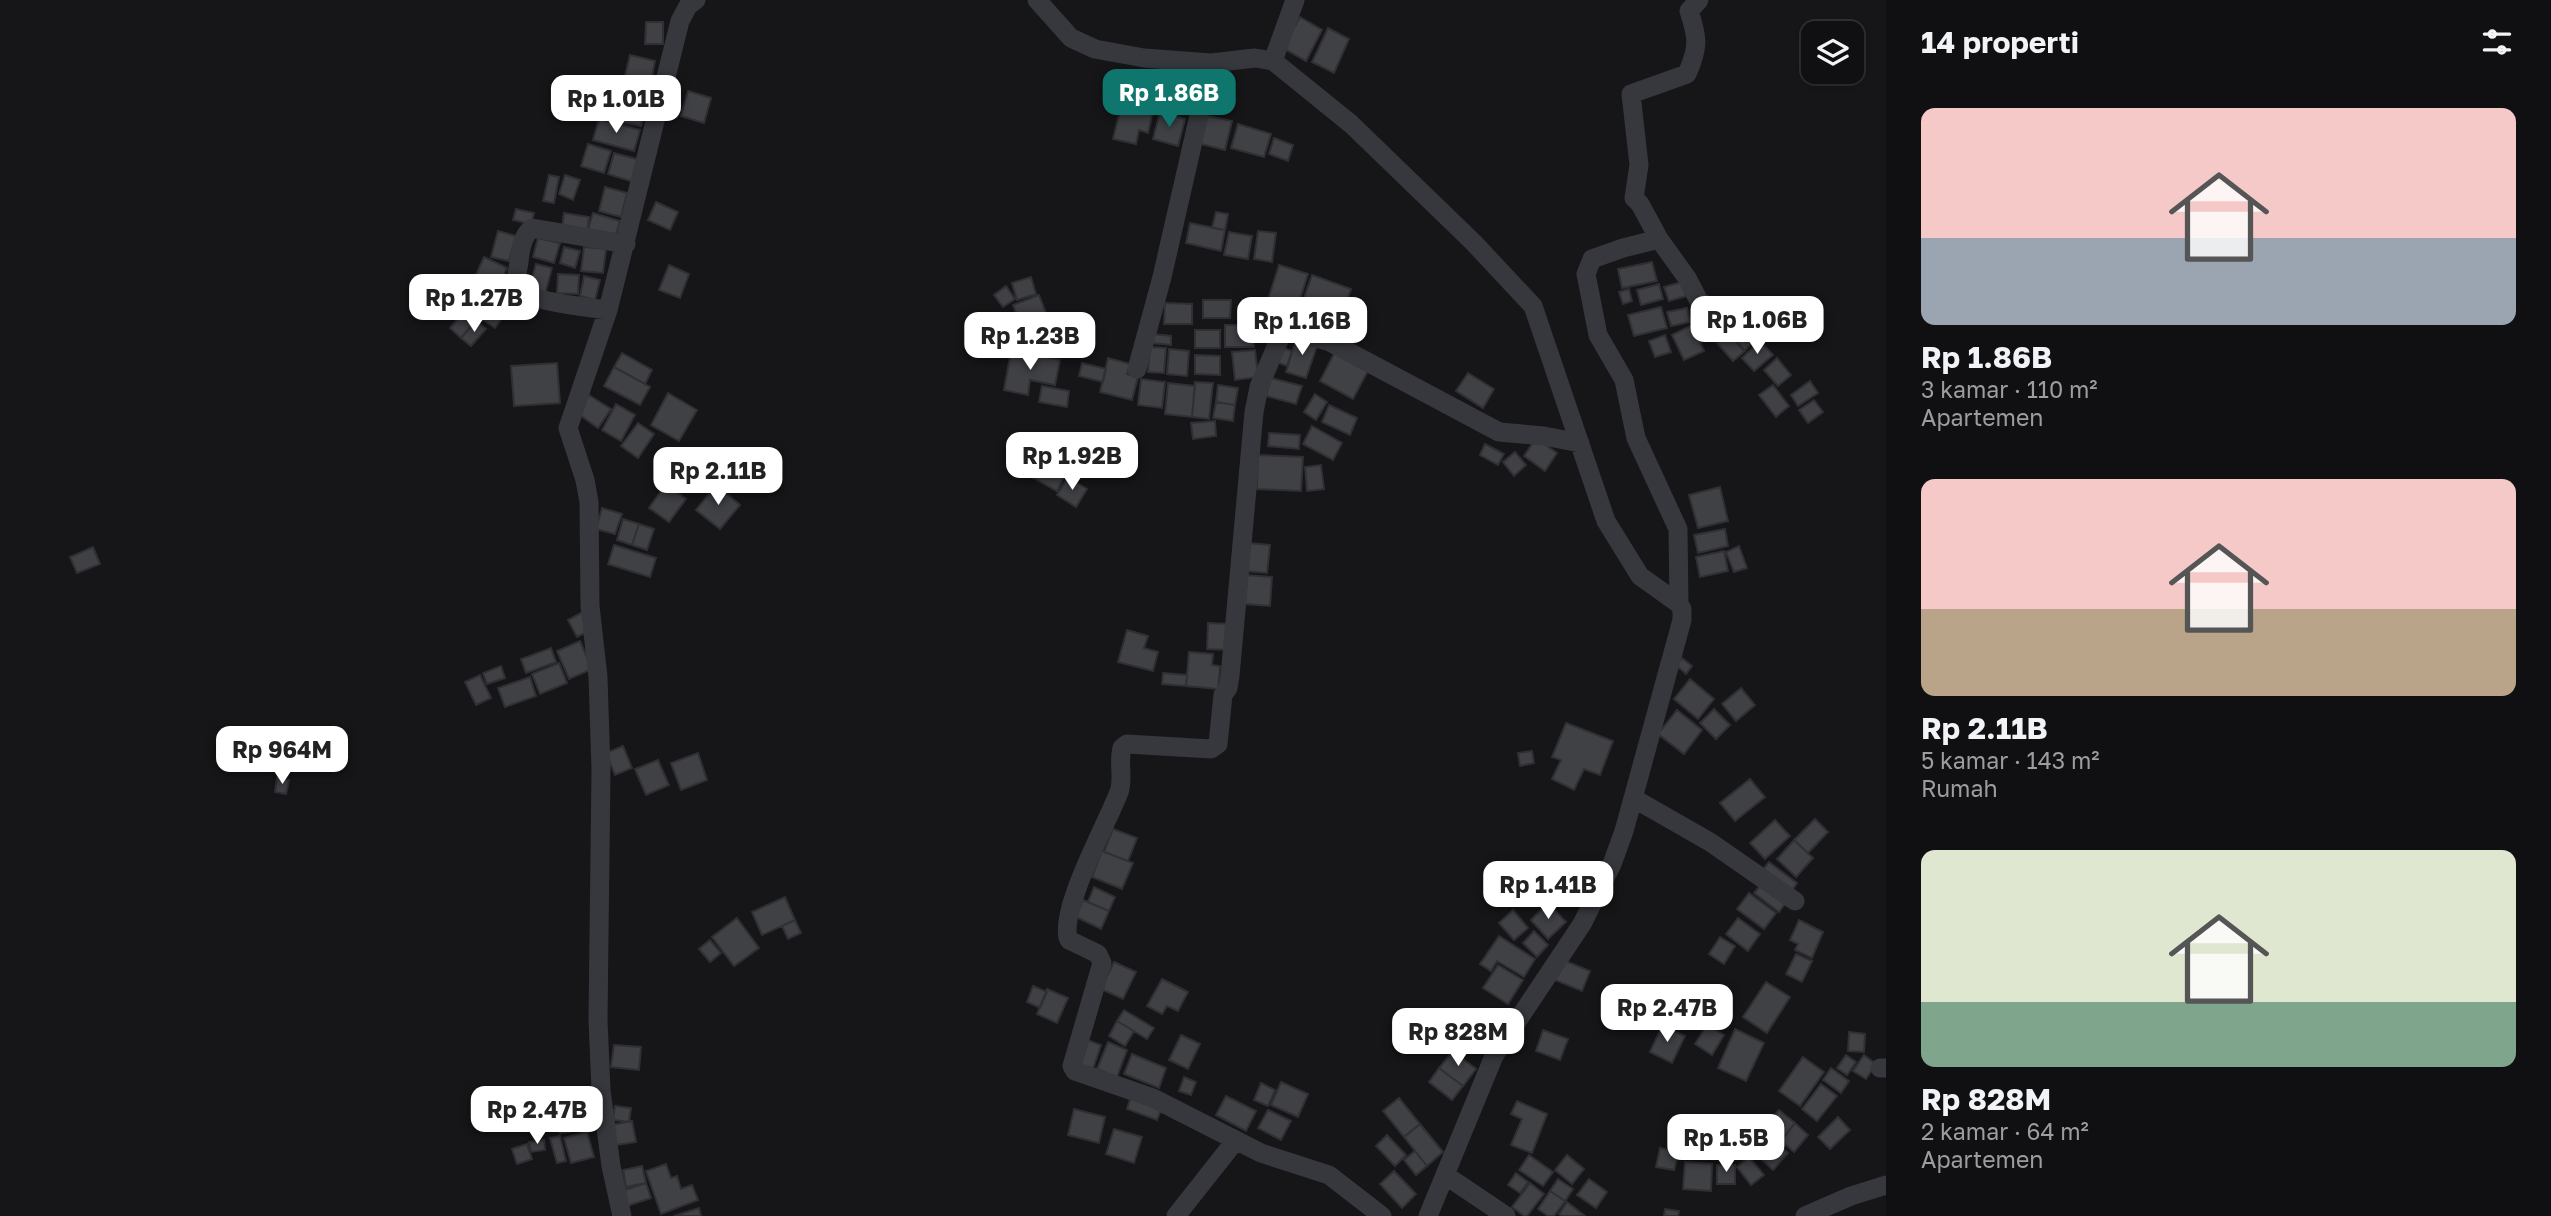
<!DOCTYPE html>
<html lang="id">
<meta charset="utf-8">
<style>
:root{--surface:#101012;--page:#19191b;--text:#f1f3f6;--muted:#9c9d9f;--line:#303032;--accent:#0f766e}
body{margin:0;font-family:"Golos Text",sans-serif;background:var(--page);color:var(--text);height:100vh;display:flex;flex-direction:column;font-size:26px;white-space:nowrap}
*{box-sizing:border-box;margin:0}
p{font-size:23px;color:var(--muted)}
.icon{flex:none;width:38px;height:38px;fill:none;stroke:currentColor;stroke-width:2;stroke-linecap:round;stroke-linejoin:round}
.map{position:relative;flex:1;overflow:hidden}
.details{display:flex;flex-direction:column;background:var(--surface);width:665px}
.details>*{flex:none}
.tools{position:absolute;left:1801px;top:21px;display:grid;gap:14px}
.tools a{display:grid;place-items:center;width:63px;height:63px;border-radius:14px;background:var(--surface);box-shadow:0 2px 5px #0004,0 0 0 2px var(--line);font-size:35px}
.price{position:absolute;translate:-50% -60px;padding:0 16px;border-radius:14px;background:#fff;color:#222;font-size:23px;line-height:46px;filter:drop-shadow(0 2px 4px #0008)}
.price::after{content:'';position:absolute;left:50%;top:42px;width:21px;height:16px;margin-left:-10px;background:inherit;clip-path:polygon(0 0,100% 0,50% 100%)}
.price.on{background:var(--accent);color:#fff}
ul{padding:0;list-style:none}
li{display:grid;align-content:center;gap:14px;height:371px;padding:0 35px}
li span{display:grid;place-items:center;height:217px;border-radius:14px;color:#555}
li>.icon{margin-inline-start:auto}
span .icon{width:126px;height:126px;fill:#fffc;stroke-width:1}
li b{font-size:30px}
h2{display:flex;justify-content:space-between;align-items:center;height:84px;padding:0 35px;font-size:30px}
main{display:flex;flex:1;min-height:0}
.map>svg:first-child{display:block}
.building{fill:#404145;stroke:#303034;stroke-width:2}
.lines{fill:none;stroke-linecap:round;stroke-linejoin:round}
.minor{stroke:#37383d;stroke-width:19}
</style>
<main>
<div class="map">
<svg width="1886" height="1216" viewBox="0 0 1886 1216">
<rect width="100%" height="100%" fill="#161618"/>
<path class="building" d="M 1300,17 L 1322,30 L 1306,61 L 1283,48 Z
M 646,22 L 663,22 L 663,44 L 645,44 Z
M 1328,28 L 1349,39 L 1334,73 L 1312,62 Z
M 630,55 L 655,61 L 650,86 L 624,80 Z
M 623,91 L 647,95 L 645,107 L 621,104 Z
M 688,91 L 711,98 L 704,123 L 681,116 Z
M 594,92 L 605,102 L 598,110 L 587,100 Z
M 1122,103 L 1153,111 L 1148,133 L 1139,130 L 1136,144 L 1113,139 Z
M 624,107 L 645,112 L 641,126 L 621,122 Z
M 1160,112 L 1185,119 L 1178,146 L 1153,139 Z
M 1203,115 L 1232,121 L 1225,150 L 1197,143 Z
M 599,119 L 640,130 L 634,151 L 593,140 Z
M 1238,124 L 1271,134 L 1264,157 L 1231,148 Z
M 1274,138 L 1293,145 L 1288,161 L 1269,154 Z
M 588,144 L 611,151 L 604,173 L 581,166 Z
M 614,153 L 640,160 L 634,182 L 608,174 Z
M 549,175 L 559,177 L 554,203 L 543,201 Z
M 565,175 L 580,180 L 573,200 L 559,194 Z
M 605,187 L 627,193 L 621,217 L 599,211 Z
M 656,202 L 678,212 L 670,230 L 648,220 Z
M 516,209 L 534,213 L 531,224 L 513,220 Z
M 1216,212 L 1228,214 L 1225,230 L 1212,228 Z
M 564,213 L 589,217 L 587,232 L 562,228 Z
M 593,213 L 620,221 L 615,238 L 588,230 Z
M 1190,223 L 1225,230 L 1221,251 L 1186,243 Z
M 498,231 L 516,236 L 509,261 L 491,257 Z
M 1258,231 L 1276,233 L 1272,262 L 1254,259 Z
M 1229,232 L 1252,236 L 1248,259 L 1224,255 Z
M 538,238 L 560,243 L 554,263 L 533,257 Z
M 564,247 L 580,251 L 575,268 L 560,263 Z
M 584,247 L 606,249 L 603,273 L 581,271 Z
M 484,257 L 507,268 L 497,290 L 474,279 Z
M 1652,262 L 1657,281 L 1622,288 L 1618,269 Z
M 536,264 L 552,268 L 545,294 L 529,289 Z
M 669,265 L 689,274 L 680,298 L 659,290 Z
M 1279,265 L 1308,274 L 1296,312 L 1267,303 Z
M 558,274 L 579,275 L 578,294 L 557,293 Z
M 1312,275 L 1351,289 L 1341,318 L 1302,304 Z
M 584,276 L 600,280 L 595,300 L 580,296 Z
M 1031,277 L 1036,294 L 1017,300 L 1012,283 Z
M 1682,282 L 1686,296 L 1669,301 L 1664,287 Z
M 1659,284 L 1663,299 L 1641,305 L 1637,290 Z
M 1006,286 L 1015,299 L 1003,307 L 994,295 Z
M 482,289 L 509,308 L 495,328 L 468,310 Z
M 1629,289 L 1632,301 L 1623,304 L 1619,292 Z
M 1039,295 L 1047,316 L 1021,326 L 1013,305 Z
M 1203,300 L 1231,300 L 1230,318 L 1203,318 Z
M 1165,303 L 1192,304 L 1192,324 L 1164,324 Z
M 1712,305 L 1728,325 L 1711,339 L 1695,320 Z
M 1661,307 L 1667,328 L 1634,336 L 1628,315 Z
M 1687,308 L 1690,322 L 1671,326 L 1667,312 Z
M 465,310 L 476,321 L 461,338 L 450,328 Z
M 1746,318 L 1761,336 L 1744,351 L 1729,333 Z
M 476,321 L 486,329 L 471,346 L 461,338 Z
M 1225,325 L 1254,325 L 1254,347 L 1225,347 Z
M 1692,325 L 1704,351 L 1684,360 L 1672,335 Z
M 1195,330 L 1220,330 L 1220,348 L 1195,348 Z
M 1729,333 L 1745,351 L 1733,361 L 1717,343 Z
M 1153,334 L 1171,336 L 1171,345 L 1152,343 Z
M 1665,335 L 1671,352 L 1655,357 L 1649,341 Z
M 1297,336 L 1318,343 L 1306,378 L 1286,372 Z
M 1760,341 L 1773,355 L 1754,371 L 1742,358 Z
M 1278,346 L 1292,351 L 1287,366 L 1274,361 Z
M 1150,347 L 1166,348 L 1164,373 L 1148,372 Z
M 1169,349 L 1189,351 L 1187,376 L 1167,374 Z
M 1255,350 L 1258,377 L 1235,380 L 1232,352 Z
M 1336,350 L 1370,367 L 1353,399 L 1320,381 Z
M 1011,351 L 1060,360 L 1055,385 L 1030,380 L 1028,395 L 1004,390 Z
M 622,353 L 652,370 L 645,384 L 614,367 Z
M 1195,355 L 1220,356 L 1220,375 L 1195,374 Z
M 1108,358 L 1130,364 L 1127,374 L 1138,377 L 1132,400 L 1100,392 Z
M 1777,358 L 1791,375 L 1778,386 L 1764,370 Z
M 557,363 L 560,403 L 514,406 L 511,366 Z
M 1082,363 L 1106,369 L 1103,382 L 1079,376 Z
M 614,367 L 650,387 L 640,405 L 604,386 Z
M 1468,373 L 1494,389 L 1483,408 L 1456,391 Z
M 1271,378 L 1302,386 L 1296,404 L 1266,396 Z
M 1141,379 L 1165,382 L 1162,408 L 1138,405 Z
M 1810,381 L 1818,393 L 1798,406 L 1791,395 Z
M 1195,382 L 1213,383 L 1209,419 L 1192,417 Z
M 1168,383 L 1195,386 L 1192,417 L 1165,414 Z
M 1218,385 L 1238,388 L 1235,405 L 1216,402 Z
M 1773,385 L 1789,406 L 1776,417 L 1759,395 Z
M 1042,386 L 1069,391 L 1067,407 L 1039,402 Z
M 668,393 L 697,410 L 679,441 L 651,425 Z
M 1315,394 L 1327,402 L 1316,420 L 1304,412 Z
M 589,395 L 611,409 L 598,428 L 577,413 Z
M 1814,400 L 1823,412 L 1808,423 L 1799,410 Z
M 1216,402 L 1235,405 L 1233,421 L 1213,418 Z
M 616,404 L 635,415 L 621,441 L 602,430 Z
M 1329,405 L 1357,418 L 1350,435 L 1322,422 Z
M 1215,421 L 1216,436 L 1193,439 L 1191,423 Z
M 638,423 L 654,434 L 638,458 L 621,446 Z
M 1312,426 L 1342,443 L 1333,460 L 1303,444 Z
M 1269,433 L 1300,435 L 1299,449 L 1268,446 Z
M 1536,438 L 1557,453 L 1545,471 L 1524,456 Z
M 1485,444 L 1504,454 L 1498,465 L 1480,455 Z
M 1022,449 L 1034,459 L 1027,468 L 1015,457 Z
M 1515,452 L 1526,465 L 1514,476 L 1503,462 Z
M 1258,455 L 1303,457 L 1301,491 L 1257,489 Z
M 1039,459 L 1066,473 L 1057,491 L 1030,476 Z
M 1321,465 L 1324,489 L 1307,491 L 1305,467 Z
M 1068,477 L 1087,489 L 1076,507 L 1057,495 Z
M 666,484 L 686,499 L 669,522 L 649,508 Z
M 716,485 L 740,505 L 720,529 L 696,510 Z
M 1720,487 L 1728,521 L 1698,528 L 1689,495 Z
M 602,508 L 622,514 L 615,534 L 596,529 Z
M 623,519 L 639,524 L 632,545 L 617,540 Z
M 639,524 L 654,529 L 647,550 L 632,545 Z
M 1725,529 L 1728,546 L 1698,553 L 1694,535 Z
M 1248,543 L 1270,545 L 1267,573 L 1245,571 Z
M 614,545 L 656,558 L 650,577 L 608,564 Z
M 1739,546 L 1747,568 L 1734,572 L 1726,552 Z
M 93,547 L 100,564 L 77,573 L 70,557 Z
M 1724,551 L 1728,571 L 1700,577 L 1696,557 Z
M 1247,575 L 1272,577 L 1270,606 L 1245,604 Z
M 583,612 L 591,630 L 577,637 L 568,620 Z
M 1208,623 L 1231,624 L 1230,650 L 1207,649 Z
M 1127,630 L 1148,636 L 1144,648 L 1158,652 L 1153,671 L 1118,662 Z
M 580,641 L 592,669 L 569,679 L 557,651 Z
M 551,648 L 556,662 L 526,673 L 521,659 Z
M 1189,652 L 1213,654 L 1212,665 L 1220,666 L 1218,689 L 1186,686 Z
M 1682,658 L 1692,666 L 1686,674 L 1676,665 Z
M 559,663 L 567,683 L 540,694 L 532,674 Z
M 501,666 L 505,678 L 487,684 L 483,673 Z
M 1163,673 L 1187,675 L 1186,686 L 1162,684 Z
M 480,675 L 491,698 L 476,705 L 465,682 Z
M 530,677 L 536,696 L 505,707 L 498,688 Z
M 1690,679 L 1714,699 L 1698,719 L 1674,699 Z
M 1741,688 L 1755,705 L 1736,721 L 1722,704 Z
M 1714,709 L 1730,725 L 1716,739 L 1700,723 Z
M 1677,710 L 1702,730 L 1684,754 L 1658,734 Z
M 1566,723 L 1613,741 L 1600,775 L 1584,769 L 1574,790 L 1552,779 L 1561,760 L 1552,757 Z
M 623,746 L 632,768 L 615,775 L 606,753 Z
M 1532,751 L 1534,763 L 1520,766 L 1518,753 Z
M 698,753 L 707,780 L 681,790 L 671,763 Z
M 658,760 L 669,785 L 646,795 L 635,769 Z
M 277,778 L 289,780 L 286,794 L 275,792 Z
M 1750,779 L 1765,797 L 1735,821 L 1720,803 Z
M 1815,819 L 1828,832 L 1808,853 L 1794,840 Z
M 1775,820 L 1790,836 L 1765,859 L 1750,843 Z
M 1113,829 L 1137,838 L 1128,861 L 1104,852 Z
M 1794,840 L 1813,858 L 1796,877 L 1777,859 Z
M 1102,851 L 1133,863 L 1122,889 L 1092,877 Z
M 1769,862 L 1797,883 L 1791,892 L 1762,871 Z
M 1763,882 L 1787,901 L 1779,912 L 1754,893 Z
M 1094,887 L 1115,897 L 1109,911 L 1088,902 Z
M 1749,893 L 1776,913 L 1764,929 L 1737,909 Z
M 785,897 L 795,920 L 762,935 L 752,912 Z
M 1083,900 L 1109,911 L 1101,929 L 1076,917 Z
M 1548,903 L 1566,922 L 1548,939 L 1531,920 Z
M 1513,910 L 1528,928 L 1514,940 L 1499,923 Z
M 737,918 L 759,948 L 734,966 L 712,937 Z
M 1738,918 L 1760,934 L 1748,951 L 1726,934 Z
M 795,920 L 801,933 L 788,939 L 782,926 Z
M 1799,920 L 1823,932 L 1812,958 L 1795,950 L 1798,944 L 1790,940 Z
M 1534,931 L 1548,945 L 1537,957 L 1523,943 Z
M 1499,936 L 1535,959 L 1524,977 L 1497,961 L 1491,971 L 1480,964 Z
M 1720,937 L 1735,946 L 1724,964 L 1709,954 Z
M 710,940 L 721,953 L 710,962 L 699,949 Z
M 1796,954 L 1812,961 L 1802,982 L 1786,974 Z
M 1563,960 L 1590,971 L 1582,991 L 1555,980 Z
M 1114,962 L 1136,972 L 1123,999 L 1101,989 Z
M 1498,965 L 1523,980 L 1508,1004 L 1483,988 Z
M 1162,979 L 1188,992 L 1178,1011 L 1167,1006 L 1162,1014 L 1147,1006 Z
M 1766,982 L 1790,997 L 1767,1033 L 1743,1017 Z
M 1033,986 L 1047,992 L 1040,1008 L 1027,1002 Z
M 1047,989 L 1068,998 L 1057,1023 L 1037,1014 Z
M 1661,996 L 1687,1007 L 1681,1023 L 1655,1012 Z
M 1124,1010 L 1154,1028 L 1147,1039 L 1117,1021 Z
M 1117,1021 L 1134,1031 L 1125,1046 L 1109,1036 Z
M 1707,1025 L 1724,1035 L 1712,1055 L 1695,1044 Z
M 1662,1026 L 1685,1036 L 1672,1063 L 1650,1052 Z
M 1735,1029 L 1764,1043 L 1746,1081 L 1718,1068 Z
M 1543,1030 L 1568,1039 L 1560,1060 L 1536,1051 Z
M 1849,1032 L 1865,1034 L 1864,1052 L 1848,1051 Z
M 1181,1035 L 1200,1044 L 1188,1069 L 1169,1060 Z
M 1087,1040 L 1101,1045 L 1093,1069 L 1078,1064 Z
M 1108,1042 L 1127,1050 L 1117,1077 L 1097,1069 Z
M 614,1045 L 641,1047 L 639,1070 L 611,1067 Z
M 1453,1051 L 1476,1069 L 1463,1086 L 1439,1068 Z
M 1132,1054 L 1166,1068 L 1159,1088 L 1124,1074 Z
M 1846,1055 L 1856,1062 L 1847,1075 L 1837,1068 Z
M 1864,1055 L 1876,1064 L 1866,1079 L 1853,1071 Z
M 1803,1057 L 1824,1072 L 1800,1106 L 1779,1091 Z
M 1439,1068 L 1463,1086 L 1452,1100 L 1429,1082 Z
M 1831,1068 L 1849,1081 L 1841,1093 L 1823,1080 Z
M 1184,1077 L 1196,1082 L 1191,1095 L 1179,1091 Z
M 1281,1082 L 1308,1094 L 1298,1117 L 1271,1105 Z
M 1261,1083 L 1275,1090 L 1268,1106 L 1254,1100 Z
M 1821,1084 L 1837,1096 L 1817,1121 L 1802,1109 Z
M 583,1095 L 588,1129 L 560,1133 L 555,1099 Z
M 1131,1096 L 1162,1107 L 1157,1120 L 1127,1109 Z
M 1226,1096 L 1256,1111 L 1246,1131 L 1216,1115 Z
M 1399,1098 L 1420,1124 L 1404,1137 L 1383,1111 Z
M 1517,1101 L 1547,1114 L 1532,1153 L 1511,1145 L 1522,1119 L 1511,1114 Z
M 615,1106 L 631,1108 L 629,1122 L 613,1120 Z
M 1074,1109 L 1105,1117 L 1099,1143 L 1068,1135 Z
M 1268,1110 L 1291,1121 L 1281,1140 L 1258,1128 Z
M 1779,1110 L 1795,1123 L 1781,1141 L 1765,1127 Z
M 1838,1117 L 1850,1130 L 1830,1149 L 1818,1137 Z
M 632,1121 L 636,1142 L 616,1145 L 612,1125 Z
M 1795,1123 L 1808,1135 L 1794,1152 L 1781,1141 Z
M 1420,1124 L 1443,1152 L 1427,1166 L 1404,1137 Z
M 1114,1129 L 1142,1137 L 1134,1163 L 1106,1154 Z
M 1764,1131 L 1788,1153 L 1773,1170 L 1749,1148 Z
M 587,1132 L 594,1157 L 571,1163 L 564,1138 Z
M 1387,1135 L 1406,1155 L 1395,1166 L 1376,1146 Z
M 560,1136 L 566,1161 L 557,1163 L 550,1138 Z
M 544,1140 L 545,1150 L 531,1152 L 529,1142 Z
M 527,1144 L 532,1159 L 517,1164 L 512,1149 Z
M 1660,1148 L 1679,1152 L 1674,1170 L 1656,1167 Z
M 1415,1151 L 1427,1166 L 1416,1175 L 1404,1160 Z
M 1529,1155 L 1553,1172 L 1543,1186 L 1519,1170 Z
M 1567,1155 L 1584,1169 L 1572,1184 L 1555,1170 Z
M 1749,1157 L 1764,1175 L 1751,1185 L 1737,1167 Z
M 1685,1162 L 1712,1164 L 1711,1191 L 1683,1189 Z
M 666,1164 L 671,1178 L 677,1176 L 681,1189 L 692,1185 L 698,1200 L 661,1214 L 646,1171 Z
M 1717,1165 L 1735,1165 L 1735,1184 L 1717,1184 Z
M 642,1166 L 646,1183 L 626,1187 L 623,1170 Z
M 1394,1171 L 1416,1194 L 1402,1208 L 1380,1184 Z
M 1516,1173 L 1528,1182 L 1520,1193 L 1508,1185 Z
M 1558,1179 L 1573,1189 L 1565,1201 L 1550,1191 Z
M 1589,1179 L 1607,1192 L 1596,1208 L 1577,1195 Z
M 646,1183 L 651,1198 L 627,1206 L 622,1191 Z
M 1530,1183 L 1544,1194 L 1527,1216 L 1524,1216 L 1512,1207 Z
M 1550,1191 L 1565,1201 L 1554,1216 L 1548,1216 L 1538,1209 Z
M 1567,1202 L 1585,1216 L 1562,1216 L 1559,1214 Z
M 699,1208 L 701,1216 L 674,1216 Z
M 1665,1209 L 1679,1211 L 1678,1216 L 1664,1216 Z"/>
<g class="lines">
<path class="minor" d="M 1037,0 L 1071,38 L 1095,49 L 1144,58 L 1211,63 L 1255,58 L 1273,61 L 1351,124 L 1473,242 L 1533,306 L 1606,521 L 1640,576 L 1679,604 L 1682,609 L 1682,620 L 1624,831 L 1612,864 L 1582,924 L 1494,1056 L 1428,1216
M 1273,61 L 1295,0
M 1659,239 L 1640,204 L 1634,198 L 1639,165 L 1631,94 L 1687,74 C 1699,47 1698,38 1689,11 L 1699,0
M 608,310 C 591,308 528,301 519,289 C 514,282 518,270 519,262 C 520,250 522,236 532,228 L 626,244
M 1254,319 L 1330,342 L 1499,432 L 1544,436 L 1580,443
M 1285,326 L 1259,387 L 1254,412 L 1230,676 L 1228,688 L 1223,695 L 1218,744 L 1211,749 L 1127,744 L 1122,748 C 1118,763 1124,779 1119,792 C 1108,822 1057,913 1069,940 L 1098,954 L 1102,963 L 1072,1066 L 1075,1071 L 1153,1098 L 1261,1153 L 1329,1175 L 1382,1216
M 1137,369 L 1162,277 L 1211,63
M 1679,604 L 1678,529 L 1636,438 L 1624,380 L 1598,335 L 1586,274 L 1592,259 L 1623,248 L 1659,239 L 1687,278 L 1700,303 L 1705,304
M 1633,798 L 1710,842 L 1795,901
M 1880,1068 L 1886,1068
M 1445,1175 L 1506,1216
M 622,1216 L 611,1166 L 601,1090 L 598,1020 L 601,770 L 598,677 L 590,606 L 589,502 L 585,480 L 568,428 L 608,310 L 680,21 L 688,6 L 696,0
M 1176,1216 L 1236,1140
M 1805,1216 L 1851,1196 L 1886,1185"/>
</g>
</svg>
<div class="tools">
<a><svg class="icon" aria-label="layers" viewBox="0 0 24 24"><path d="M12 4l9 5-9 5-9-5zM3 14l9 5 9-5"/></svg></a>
</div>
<b class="price on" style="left:1169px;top:129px">Rp 1.86B</b>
<b class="price" style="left:616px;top:135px">Rp 1.01B</b>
<b class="price" style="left:474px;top:334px">Rp 1.27B</b>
<b class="price" style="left:1757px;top:356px">Rp 1.06B</b>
<b class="price" style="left:1302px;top:357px">Rp 1.16B</b>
<b class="price" style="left:1030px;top:372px">Rp 1.23B</b>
<b class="price" style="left:1072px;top:492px">Rp 1.92B</b>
<b class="price" style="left:718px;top:507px">Rp 2.11B</b>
<b class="price" style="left:282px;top:786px">Rp 964M</b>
<b class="price" style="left:1548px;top:921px">Rp 1.41B</b>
<b class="price" style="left:1667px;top:1044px">Rp 2.47B</b>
<b class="price" style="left:1458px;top:1068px">Rp 828M</b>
<b class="price" style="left:537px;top:1146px">Rp 2.47B</b>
<b class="price" style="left:1726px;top:1174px">Rp 1.5B</b>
</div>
<section class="details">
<h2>14 properti<svg class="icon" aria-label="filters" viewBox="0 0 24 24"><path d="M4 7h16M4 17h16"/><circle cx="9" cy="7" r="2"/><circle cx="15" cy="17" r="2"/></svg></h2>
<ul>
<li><span style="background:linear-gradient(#f6c9c9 60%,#9aa5b1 0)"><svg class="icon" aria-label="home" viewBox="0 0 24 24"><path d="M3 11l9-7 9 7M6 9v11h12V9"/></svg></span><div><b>Rp 1.86B</b><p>3 kamar · 110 m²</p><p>Apartemen</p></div></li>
<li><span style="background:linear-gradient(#f6c9c9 60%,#b9a48a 0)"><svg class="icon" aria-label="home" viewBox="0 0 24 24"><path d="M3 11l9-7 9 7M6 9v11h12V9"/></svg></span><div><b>Rp 2.11B</b><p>5 kamar · 143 m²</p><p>Rumah</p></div></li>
<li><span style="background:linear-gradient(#dfe7d0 70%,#7fa58c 0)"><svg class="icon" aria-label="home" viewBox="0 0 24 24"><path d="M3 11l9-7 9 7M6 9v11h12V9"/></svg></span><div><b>Rp 828M</b><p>2 kamar · 64 m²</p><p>Apartemen</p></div></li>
</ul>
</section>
</main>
